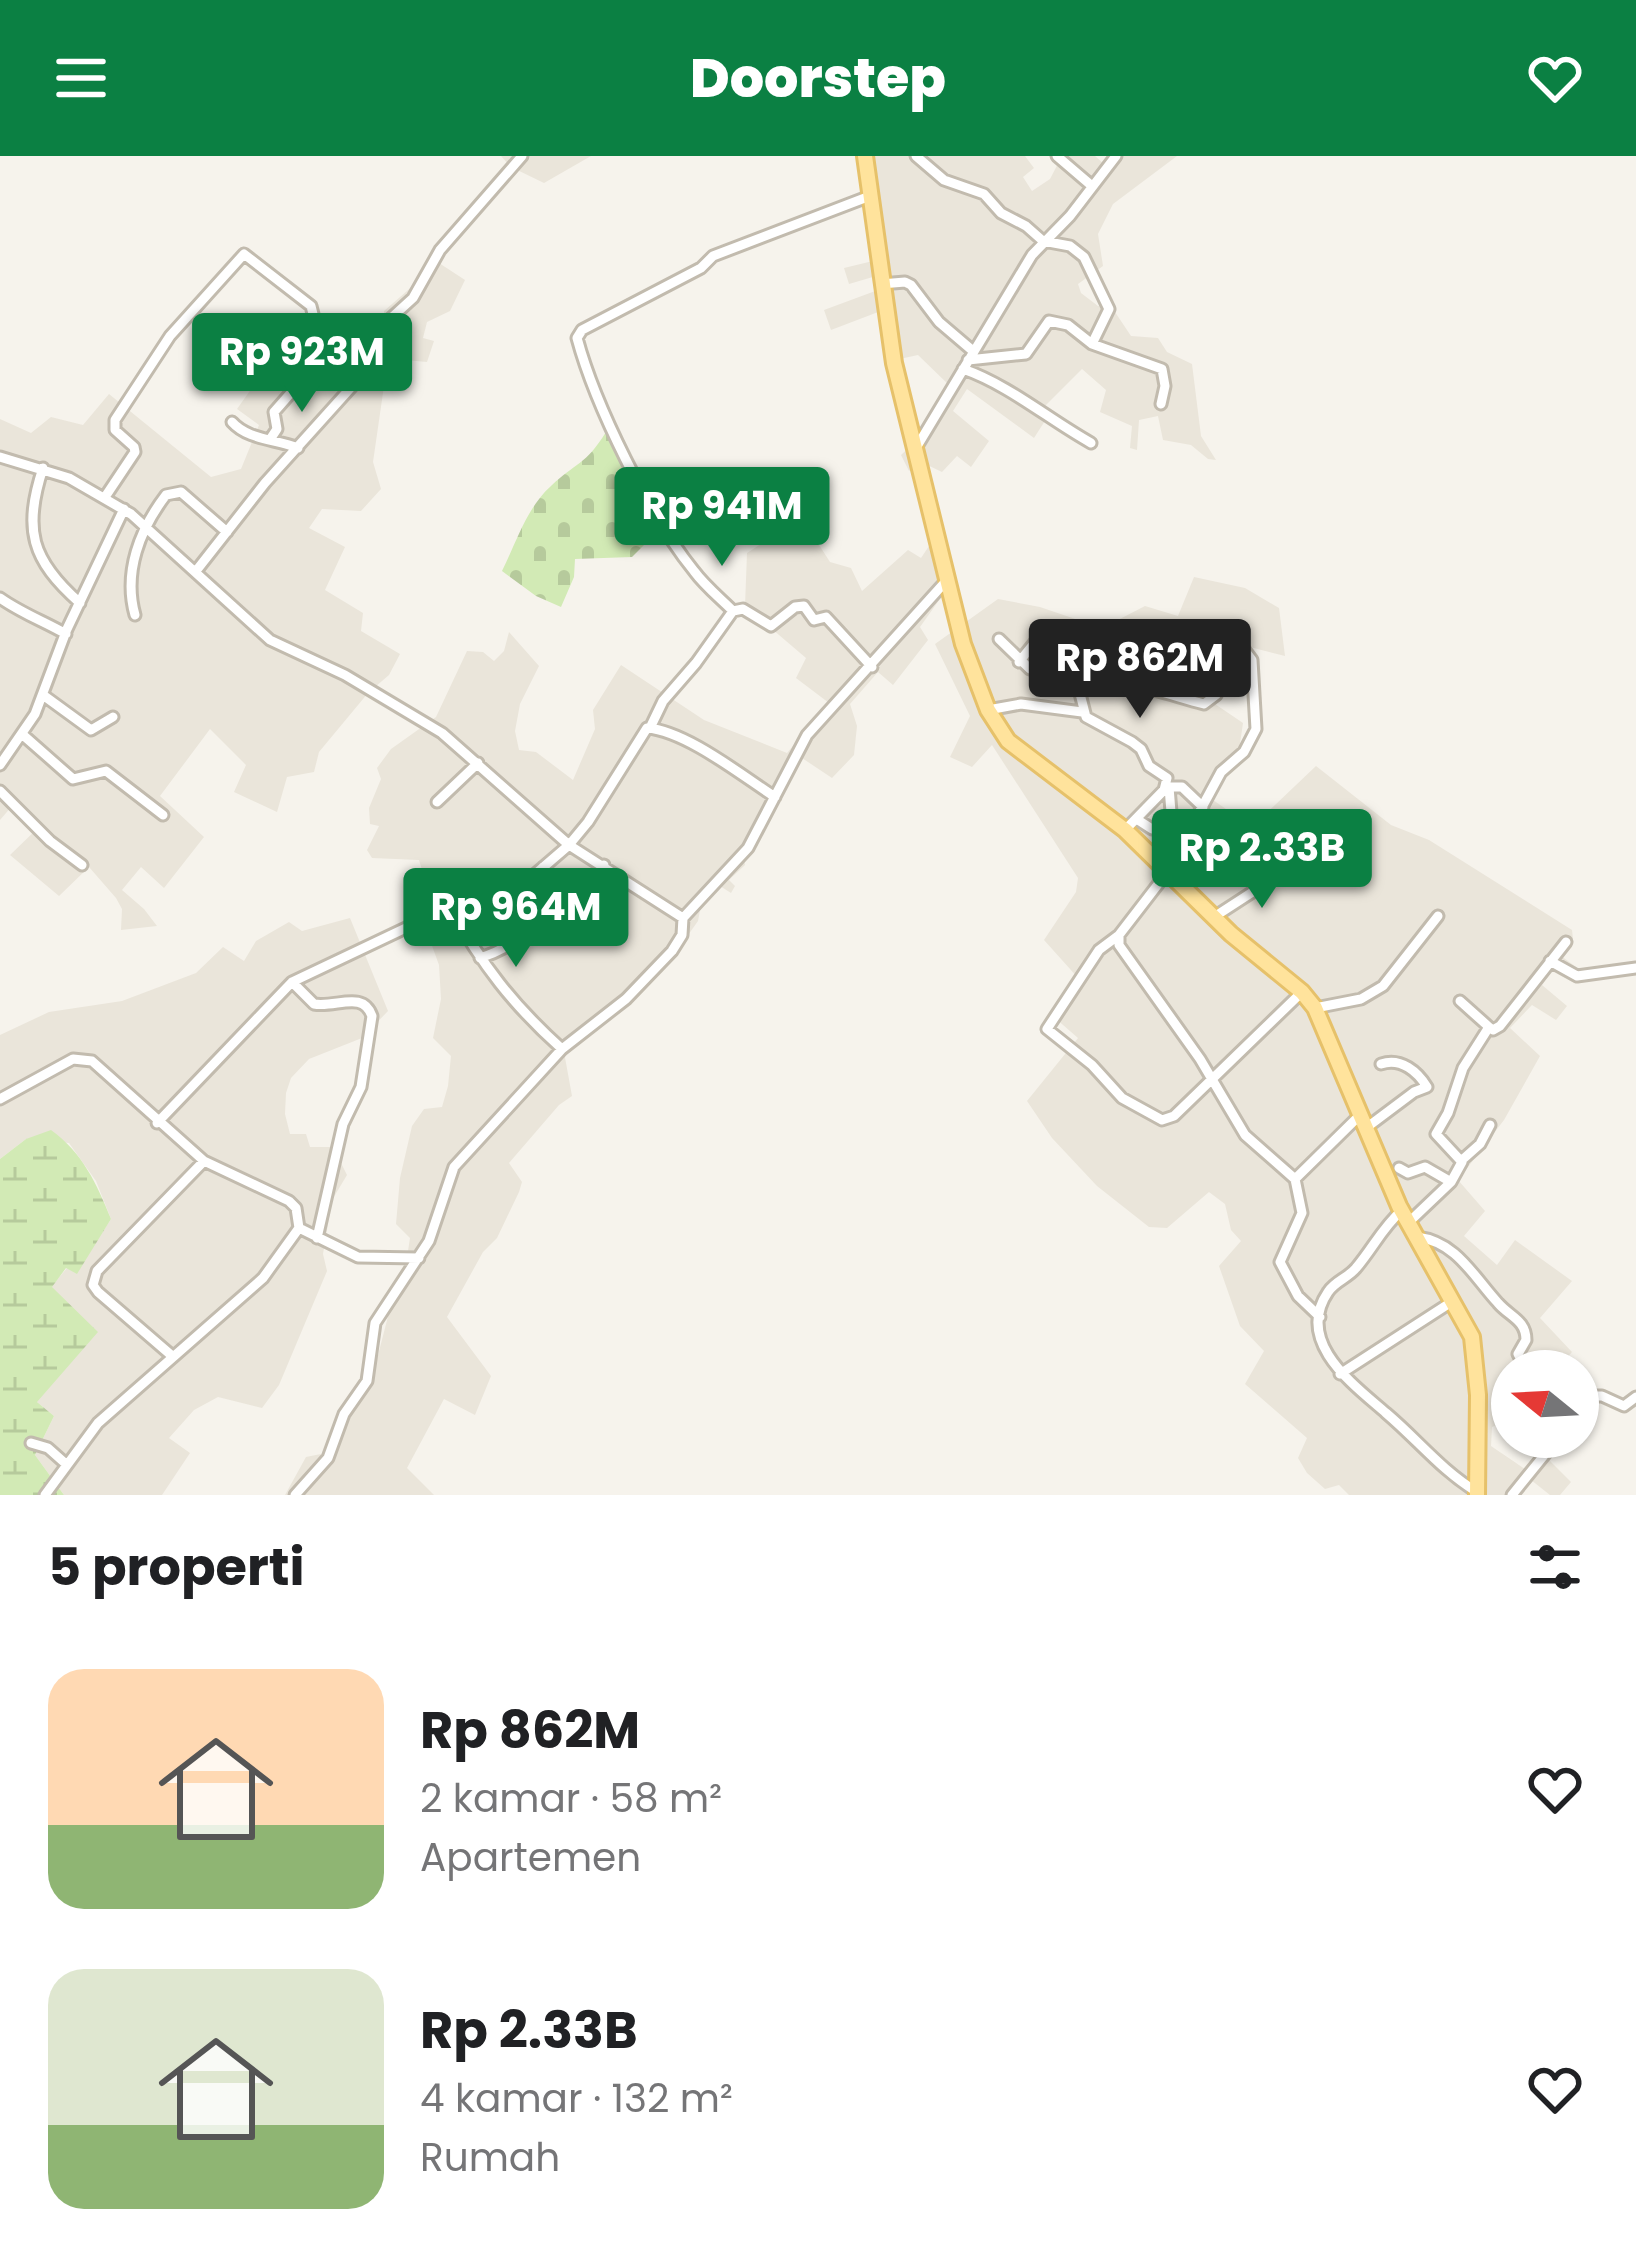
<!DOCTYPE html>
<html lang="id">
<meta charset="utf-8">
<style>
:root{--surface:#fff;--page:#f2f2f2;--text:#202124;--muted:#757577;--accent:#0b8043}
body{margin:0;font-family:Poppins,sans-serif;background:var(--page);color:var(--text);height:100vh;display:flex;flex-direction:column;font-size:45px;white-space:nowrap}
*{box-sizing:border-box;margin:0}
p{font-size:39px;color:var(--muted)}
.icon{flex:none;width:66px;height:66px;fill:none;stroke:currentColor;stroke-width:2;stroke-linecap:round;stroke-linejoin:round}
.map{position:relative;height:1339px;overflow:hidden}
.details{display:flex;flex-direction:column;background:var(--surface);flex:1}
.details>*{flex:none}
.needle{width:78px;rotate:288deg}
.controls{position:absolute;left:1491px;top:1194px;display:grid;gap:24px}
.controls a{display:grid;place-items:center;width:108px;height:108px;border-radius:50%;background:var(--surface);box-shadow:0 3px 9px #0004;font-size:60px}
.price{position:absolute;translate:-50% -102px;padding:0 27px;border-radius:12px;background:var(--accent);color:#fff;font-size:39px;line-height:78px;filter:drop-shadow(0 3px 6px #0008)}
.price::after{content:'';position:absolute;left:50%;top:72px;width:36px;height:27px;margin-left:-18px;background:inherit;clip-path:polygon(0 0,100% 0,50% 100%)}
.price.current{background:#222;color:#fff}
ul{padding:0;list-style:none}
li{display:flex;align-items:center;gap:36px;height:300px;padding:0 48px}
li span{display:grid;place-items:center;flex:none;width:336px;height:240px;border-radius:36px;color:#555}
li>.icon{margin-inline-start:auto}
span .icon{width:144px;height:144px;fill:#fffc;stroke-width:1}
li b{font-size:51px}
h2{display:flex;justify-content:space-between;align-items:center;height:144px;padding:0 48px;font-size:51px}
header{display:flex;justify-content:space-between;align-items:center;height:156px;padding:0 48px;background:var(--accent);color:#fff;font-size:54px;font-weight:800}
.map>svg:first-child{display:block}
.residential{fill:#eae5da}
.wetland{fill:url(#wetland-marsh)}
.cemetery{fill:url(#cemetery-stones)}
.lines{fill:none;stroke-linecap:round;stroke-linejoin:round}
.street-casing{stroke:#c2bbae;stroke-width:15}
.primary-casing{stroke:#e6c16a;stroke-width:20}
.street{stroke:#fff;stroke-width:9}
.primary{stroke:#ffe39c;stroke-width:14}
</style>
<header><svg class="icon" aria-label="menu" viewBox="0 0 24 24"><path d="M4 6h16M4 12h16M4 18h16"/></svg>Doorstep<svg class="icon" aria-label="heart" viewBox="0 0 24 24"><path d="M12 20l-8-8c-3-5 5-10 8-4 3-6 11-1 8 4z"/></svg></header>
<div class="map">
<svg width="1636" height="1339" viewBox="0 0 1636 1339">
<defs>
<pattern id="wetland-marsh" width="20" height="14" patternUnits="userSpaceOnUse" patternTransform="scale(3)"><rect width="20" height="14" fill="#d2eab5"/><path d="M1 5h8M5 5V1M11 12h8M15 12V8" fill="none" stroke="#b6ca9c"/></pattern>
<pattern id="cemetery-stones" width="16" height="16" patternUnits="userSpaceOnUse" patternTransform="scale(3)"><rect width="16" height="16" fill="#d2eab5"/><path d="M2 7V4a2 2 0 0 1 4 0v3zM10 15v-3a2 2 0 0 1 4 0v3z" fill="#b6ca9c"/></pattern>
</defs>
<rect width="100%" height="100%" fill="#f6f3ec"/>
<path class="residential" d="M 501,0 L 591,0 L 544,27 L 511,11 Z
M 857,0 L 1025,0 L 1034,12 L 1023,21 L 1032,35 L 1050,23 L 1062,0 L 1095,0 L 1104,8 L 1113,0 L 1177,0 L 1113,48 L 1098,78 L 1103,110 L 1078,128 L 1081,137 L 1098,150 L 1113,153 L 1131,180 L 1158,182 L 1167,196 L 1192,208 L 1201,280 L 1216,304 L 1208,303 L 1191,289 L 1163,284 L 1158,260 L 1139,264 L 1137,294 L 1130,292 L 1132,270 L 1100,256 L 1106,234 L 1082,213 L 1044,251 L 1050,257 L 1034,282 L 967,233 L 953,255 L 989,285 L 971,311 L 957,300 L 942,316 L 921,306 L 909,315 L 901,299 L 926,276 L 950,230 L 918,199 L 895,204 L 886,153 L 831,174 L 824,154 L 886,131 L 883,118 L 849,128 L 844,112 L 877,104 Z
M 439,107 L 465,124 L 450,155 L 427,166 L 423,182 L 434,185 L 427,206 L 383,202 L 368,223 L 384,230 L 373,306 L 381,333 L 361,355 L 322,353 L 309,372 L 345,391 L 325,434 L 363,457 L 361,475 L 400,498 L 389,519 L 368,537 L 319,596 L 314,616 L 287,621 L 277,656 L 234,636 L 246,609 L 210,573 L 160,640 L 204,681 L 164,732 L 141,711 L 122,734 L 144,753 L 157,770 L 121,774 L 122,753 L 116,742 L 89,711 L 59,740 L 10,699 L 41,669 L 18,643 L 0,664 L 0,263 L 31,277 L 51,261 L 83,269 L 109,238 L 211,321 L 241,313 L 259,269 L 237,253 L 254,229 L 327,172 L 368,201 L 384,182 L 384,155 Z
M 804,360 L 809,361 L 812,378 L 830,406 L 851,412 L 862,435 L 908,394 L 921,402 L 933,384 L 952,426 L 920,471 L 928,484 L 893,529 L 878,516 L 850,548 L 857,570 L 854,599 L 832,622 L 802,602 L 764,674 L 744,702 L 745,709 L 729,724 L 735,730 L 731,737 L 720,730 L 701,749 L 698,765 L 674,799 L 625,849 L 600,863 L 564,896 L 572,940 L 559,949 L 509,1007 L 522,1026 L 519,1036 L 497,1082 L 483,1096 L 447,1161 L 491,1220 L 475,1259 L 444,1243 L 407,1312 L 434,1339 L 285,1339 L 306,1301 L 326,1297 L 376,1207 L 393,1141 L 417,1104 L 408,1095 L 410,1082 L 396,1068 L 400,1022 L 412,970 L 424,953 L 442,951 L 448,930 L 451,900 L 433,882 L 441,843 L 439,809 L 423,765 L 435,756 L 419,704 L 372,702 L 367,694 L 379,670 L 370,668 L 369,652 L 381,623 L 377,612 L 391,593 L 436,561 L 467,495 L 483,496 L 494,505 L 504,495 L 509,476 L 539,510 L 520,548 L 515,575 L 519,594 L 536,596 L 573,624 L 595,573 L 593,554 L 621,509 L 704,564 L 787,597 L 829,547 L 796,522 L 806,502 L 745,450 L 747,397 Z
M 1194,421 L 1245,432 L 1279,452 L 1285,500 L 1250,491 L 1215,548 L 1243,567 L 1239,594 L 1213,644 L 1252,671 L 1316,610 L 1391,669 L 1429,684 L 1572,774 L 1573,783 L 1561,800 L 1583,816 L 1576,828 L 1552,815 L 1542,829 L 1567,850 L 1556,864 L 1532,849 L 1510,872 L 1540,900 L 1504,964 L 1458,1024 L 1485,1055 L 1464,1080 L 1497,1109 L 1515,1084 L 1572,1125 L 1540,1162 L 1572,1196 L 1555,1215 L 1512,1215 L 1512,1263 L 1492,1271 L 1491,1290 L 1531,1317 L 1544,1299 L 1571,1326 L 1560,1339 L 1550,1339 L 1531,1324 L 1518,1339 L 1349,1339 L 1339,1329 L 1325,1333 L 1307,1317 L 1298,1302 L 1307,1282 L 1245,1228 L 1264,1195 L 1240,1170 L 1219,1110 L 1241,1085 L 1231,1074 L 1225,1048 L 1209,1036 L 1167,1072 L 1149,1071 L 1097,1030 L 1052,982 L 1027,945 L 1078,882 L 1055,862 L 1079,823 L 1044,784 L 1076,736 L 1078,722 L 992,589 L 972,611 L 950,601 L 970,560 L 935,488 L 998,443 L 1040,451 L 1087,467 L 1112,467 L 1145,450 L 1178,460 Z
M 350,762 L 388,855 L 362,882 L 309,903 L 291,922 L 286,937 L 285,958 L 290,978 L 306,978 L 310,991 L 333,991 L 347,1019 L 332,1044 L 323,1098 L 327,1115 L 279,1229 L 262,1252 L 218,1241 L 194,1254 L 169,1282 L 190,1297 L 162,1339 L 64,1339 L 35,1299 L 54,1260 L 37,1246 L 51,1131 L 67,1112 L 76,1117 L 111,1063 L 96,1025 L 69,987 L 26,983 L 0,1003 L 0,879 L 49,856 L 122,845 L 196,817 L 223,791 L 244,805 L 256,785 L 289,766 L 302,775 Z"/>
<path class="wetland" d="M 51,974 C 82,996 97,1028 111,1063 L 77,1118 L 66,1112 L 52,1131 L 98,1176 L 37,1246 L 54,1260 L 35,1299 L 64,1339 L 0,1339 L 0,1003 L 26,983 Z"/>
<path class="cemetery" d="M 606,276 L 665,356 L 658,375 L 632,401 L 575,403 L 574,421 L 561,451 L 536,440 L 502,415 C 516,387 527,351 551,330 C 576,306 585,310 606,276 Z"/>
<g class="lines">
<g class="street-casing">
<path id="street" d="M 916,0 L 944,24 L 984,38 L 1001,57 L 1026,70 L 1043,85 L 1070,90 L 1084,101 L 1109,153 L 1092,188 L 1068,169 L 1049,165 L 1026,198 L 968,204
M 1057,0 L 1092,30
M 881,128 L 905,126 L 911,129 L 939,166 L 973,195
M 1092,188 L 1162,213 L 1165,230 L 1161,248
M 963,213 C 1009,229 1048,263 1091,287
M 232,266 C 248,284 276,283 298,292
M 271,282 L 277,273 L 274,256 L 311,214
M 916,292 L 1032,99 L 1070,60 L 1116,0
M 0,301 L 69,322 L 131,358 L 270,484 L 345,519 L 442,577 L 569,689 L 683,762 L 748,692 L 807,579 L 947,424
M 43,312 C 23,373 31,404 80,447
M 105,341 L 135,296 L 134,291 L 115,274 L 115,264 L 170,180 L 244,98 L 311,150 L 313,158 L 302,184 L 356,227
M 196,415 L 265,327 L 373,207 L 384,191 L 390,163 L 413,142 L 440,94 L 522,0
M 0,442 C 21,457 43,465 66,478
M 733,455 L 743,453 L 771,470 L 795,451 L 804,450 L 814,464 L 826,461 L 872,511
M 135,459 C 123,416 140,373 166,339 L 181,336 L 227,376
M 999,483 L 1030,513 L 1078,530 L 1086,561 L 1132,586 L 1141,593 L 1149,610 L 1167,622 L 1164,634 L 1125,674
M 1019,506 L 1040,480
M 1078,530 C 1132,523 1155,535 1204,548 L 1216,539 L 1243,492
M 43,539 L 91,574 L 113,561
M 988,554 L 1021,548 L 1082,556
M 650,572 L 663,545 L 696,507 L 733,455 C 720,442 705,430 694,415 C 650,361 595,249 577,182 L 582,174 L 701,112 L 713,100 L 870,40
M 23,579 L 73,623 L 106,615 L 163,659
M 0,609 L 35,558 L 67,473 L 124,353
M 1169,631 L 1182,631 L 1203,651
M 0,635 L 50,685 L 82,709
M 437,646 L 478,607
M 1138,664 L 1152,673 L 1167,667 L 1171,656 L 1169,631
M 1163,709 L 1187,679 L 1221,616 L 1244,596 L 1256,573 L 1252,504 L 1243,492 L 1206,474
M 543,711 L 569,743
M 1169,714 L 1119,779 L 1119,789 L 1200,903 L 1245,979 L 1295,1023
M 450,751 C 482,809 513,849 562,893
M 1214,761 L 1288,713
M 1119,779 L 1099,794 L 1047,873 L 1092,909 L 1122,942 L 1162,964 L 1174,960 L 1302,836
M 480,802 C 530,786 567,744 604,709
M 1550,805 L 1577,820 L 1636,812
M 292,826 L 314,848 C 336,852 363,834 372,860 L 361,931 L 343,968 L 317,1082
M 1315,852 L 1361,843 L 1383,830 L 1438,760
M 1489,871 L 1493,874 L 1500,870 L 1566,786
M 0,943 L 73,903 L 92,905 L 204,1005 L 289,1045 L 296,1052 L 299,1072 L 358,1101 L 419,1102
M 157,967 L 292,826 L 450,751 L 533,720 L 569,689 L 588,666 L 647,572 C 686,575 741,619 775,641
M 1366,972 L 1414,936 L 1427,931 C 1418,916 1401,901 1381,908
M 1462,1004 L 1480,988 L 1490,969
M 1399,1012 L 1408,1017 L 1425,1011 L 1451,1026
M 1402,1054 C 1382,1072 1373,1092 1356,1112 C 1348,1122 1335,1125 1328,1136 C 1294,1186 1354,1229 1386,1257 C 1418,1284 1441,1314 1477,1336
M 1409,1066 L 1451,1026 L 1462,1006 L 1436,978 L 1448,957 L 1463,912 L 1489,871 L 1460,845
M 1417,1081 C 1457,1086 1473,1120 1498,1147 C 1510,1161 1526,1164 1526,1184 L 1518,1198 L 1527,1215
M 1320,1161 L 1298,1140 L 1280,1106 L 1302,1057 L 1295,1023 L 1359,960
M 171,1199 L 98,1136 L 93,1129 L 97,1115 L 204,1005
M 1340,1218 L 1453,1145
M 1578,1257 L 1593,1240 L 1602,1240 L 1624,1250 L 1636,1241
M 31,1287 L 48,1292 L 66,1308
M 45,1339 L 98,1267 L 263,1122 L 299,1072
M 295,1339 L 328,1302 L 344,1258 L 367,1225 L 375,1167 L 429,1085 L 454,1011 L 562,893 L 626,843 L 672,795 L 682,779 L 683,762
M 1512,1339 L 1559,1281"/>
</g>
<g class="primary-casing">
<path id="primary" d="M 865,0 L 894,207 L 963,488 L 988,554 L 1008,585 L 1125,674 L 1231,778 L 1302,836 L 1315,852 L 1399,1050 L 1472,1181 L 1478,1239 L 1477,1339"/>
</g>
<use href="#street" class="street"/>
<use href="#primary" class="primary"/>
</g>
</svg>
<div class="controls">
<a><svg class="needle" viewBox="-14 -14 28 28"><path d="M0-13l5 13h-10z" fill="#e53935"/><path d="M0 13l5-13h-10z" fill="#757577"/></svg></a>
</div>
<b class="price" style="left:302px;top:259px">Rp 923M</b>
<b class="price" style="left:722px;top:413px">Rp 941M</b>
<b class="price current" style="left:1140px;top:565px">Rp 862M</b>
<b class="price" style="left:1262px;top:755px">Rp 2.33B</b>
<b class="price" style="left:516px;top:814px">Rp 964M</b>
</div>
<section class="details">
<h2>5 properti<svg class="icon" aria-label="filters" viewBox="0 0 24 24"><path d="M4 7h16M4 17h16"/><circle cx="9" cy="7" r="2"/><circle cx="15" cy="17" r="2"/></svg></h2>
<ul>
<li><span style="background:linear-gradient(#ffd9b3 65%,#8fb573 0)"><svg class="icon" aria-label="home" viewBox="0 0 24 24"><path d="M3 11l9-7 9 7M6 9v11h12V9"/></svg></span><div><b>Rp 862M</b><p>2 kamar · 58 m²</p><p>Apartemen</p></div><svg class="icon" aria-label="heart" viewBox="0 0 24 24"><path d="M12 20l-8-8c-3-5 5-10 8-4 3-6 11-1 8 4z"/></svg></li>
<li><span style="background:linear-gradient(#dfe7d0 65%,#8fb573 0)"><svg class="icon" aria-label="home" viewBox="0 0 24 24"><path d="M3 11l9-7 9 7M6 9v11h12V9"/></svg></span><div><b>Rp 2.33B</b><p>4 kamar · 132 m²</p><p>Rumah</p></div><svg class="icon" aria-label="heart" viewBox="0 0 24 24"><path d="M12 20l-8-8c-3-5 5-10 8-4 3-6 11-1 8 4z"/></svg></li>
</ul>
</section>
